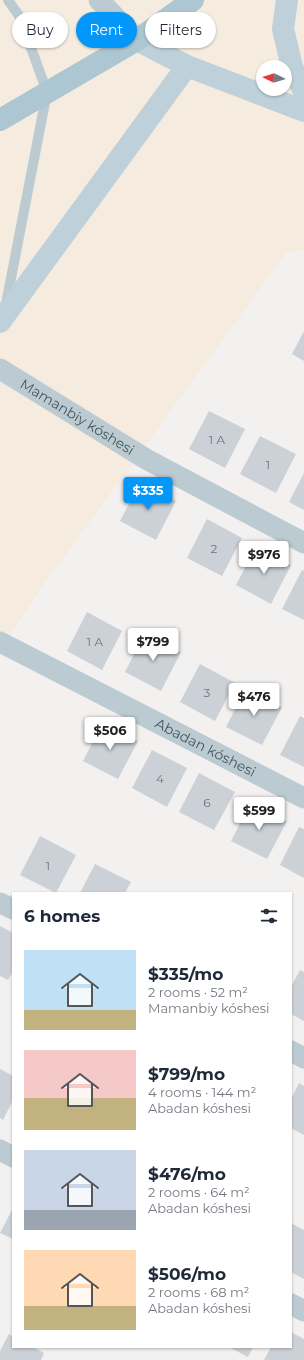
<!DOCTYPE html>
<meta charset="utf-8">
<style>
:root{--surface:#fff;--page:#f6f6f7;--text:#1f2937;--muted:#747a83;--accent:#0397fa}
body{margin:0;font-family:Montserrat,sans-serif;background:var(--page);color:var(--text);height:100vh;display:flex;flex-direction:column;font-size:15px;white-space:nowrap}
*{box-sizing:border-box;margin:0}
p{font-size:13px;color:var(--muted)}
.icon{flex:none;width:22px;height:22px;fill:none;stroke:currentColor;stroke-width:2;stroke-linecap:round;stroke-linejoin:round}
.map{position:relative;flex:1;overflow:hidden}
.panel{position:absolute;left:12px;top:892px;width:280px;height:456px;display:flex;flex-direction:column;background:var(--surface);border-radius:0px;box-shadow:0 1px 3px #0004}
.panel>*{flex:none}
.banner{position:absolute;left:12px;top:12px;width:280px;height:36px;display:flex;gap:8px}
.needle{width:26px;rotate:275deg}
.tools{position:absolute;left:256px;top:60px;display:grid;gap:8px}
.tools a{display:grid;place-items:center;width:36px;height:36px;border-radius:50%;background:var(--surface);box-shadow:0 1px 3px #0004;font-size:20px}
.price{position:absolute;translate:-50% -34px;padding:0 9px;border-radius:4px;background:#fff;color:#222;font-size:13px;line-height:26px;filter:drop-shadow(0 1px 2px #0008)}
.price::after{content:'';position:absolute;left:50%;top:24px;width:12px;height:9px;margin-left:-6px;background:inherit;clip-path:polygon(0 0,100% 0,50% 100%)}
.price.current{background:var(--accent);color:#fff}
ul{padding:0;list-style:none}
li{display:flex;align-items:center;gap:12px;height:100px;padding:0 12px}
li span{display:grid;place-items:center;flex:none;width:112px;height:80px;border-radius:0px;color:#555}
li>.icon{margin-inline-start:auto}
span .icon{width:48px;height:48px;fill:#fffc;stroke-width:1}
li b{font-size:17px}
h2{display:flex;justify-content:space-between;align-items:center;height:48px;padding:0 12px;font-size:17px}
.chip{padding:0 14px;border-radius:18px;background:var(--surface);box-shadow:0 1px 3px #0004;font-size:14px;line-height:36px}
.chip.current{background:var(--accent);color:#fff}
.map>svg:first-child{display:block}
.sand{fill:#f5ebdf;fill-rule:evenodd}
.building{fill:#cbd1d6}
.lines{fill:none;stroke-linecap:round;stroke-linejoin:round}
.lane{stroke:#bccbd1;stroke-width:10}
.street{stroke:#bccbd1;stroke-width:21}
.secondary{stroke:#bed0d9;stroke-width:22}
.primary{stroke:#acc6d2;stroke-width:22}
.labels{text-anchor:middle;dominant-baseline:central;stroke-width:3;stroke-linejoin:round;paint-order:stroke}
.number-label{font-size:12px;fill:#66767e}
.street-label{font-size:14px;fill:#455860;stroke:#fff}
</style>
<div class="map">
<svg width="304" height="1360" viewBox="0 0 304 1360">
<rect width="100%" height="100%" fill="#f3f0f0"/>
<path class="sand" d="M 0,0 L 304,0 L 304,250 L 286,253 L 42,587 L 0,649 ZM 263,67 L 285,67 L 285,89 L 263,89 Z"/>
<path class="building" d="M 304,331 L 304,361 L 292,354 Z
M 209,411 L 245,429 L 225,468 L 189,449 Z
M 260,436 L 296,454 L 276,493 L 240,474 Z
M 304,473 L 304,510 L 289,502 Z
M 140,483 L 176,501 L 156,540 L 120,521 Z
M 207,519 L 242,538 L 222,576 L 187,558 Z
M 256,547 L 291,565 L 271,604 L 236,585 Z
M 302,570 L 304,571 L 304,620 L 282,609 Z
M 87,612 L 122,631 L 102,670 L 67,651 Z
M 145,633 L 181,652 L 161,691 L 125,672 Z
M 200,664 L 235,683 L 215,721 L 180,702 Z
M 246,688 L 282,707 L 262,745 L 226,727 Z
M 300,716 L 304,718 L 304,767 L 280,755 Z
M 103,722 L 138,741 L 118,779 L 83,761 Z
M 152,750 L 187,768 L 167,807 L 132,788 Z
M 199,773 L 235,792 L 214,830 L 179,812 Z
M 251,802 L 287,821 L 267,859 L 231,841 Z
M 299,827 L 304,829 L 304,878 L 280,865 Z
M 40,836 L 76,855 L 56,893 L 20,875 Z
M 95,864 L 131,882 L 125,893 L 80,893 Z
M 0,926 L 13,933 L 13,971 L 8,980 L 0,976 Z
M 300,970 L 304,972 L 304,1021 L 291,1014 L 291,987 Z
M 0,1069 L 13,1076 L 13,1100 L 3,1120 L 0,1118 Z
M 299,1083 L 304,1086 L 304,1135 L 291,1128 L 291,1099 Z
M 13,1208 L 13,1239 L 0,1233 Z
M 291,1223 L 304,1230 L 304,1279 L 291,1272 Z
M 291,1332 L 304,1339 L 304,1360 L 264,1360 L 271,1347 L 291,1347 Z
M 9,1334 L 13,1337 L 13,1347 L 33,1347 L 44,1353 L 41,1360 L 0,1360 L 0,1351 Z
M 229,1347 L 253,1347 L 248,1357 Z"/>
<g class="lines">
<path class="lane" d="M 6,304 L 47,92 L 20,17 L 8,0"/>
<g class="street">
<path d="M 99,0 L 137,40"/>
<path id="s1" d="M 0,369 L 146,459 L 304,543"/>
<path id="s2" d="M 0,642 L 304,798"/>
<path d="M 0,903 L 13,909"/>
<path d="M 291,1051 L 304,1058"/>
<path d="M 0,1150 L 13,1157"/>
<path d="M 291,1304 L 304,1311"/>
</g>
<path class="secondary" d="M 287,0 L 283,29 L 292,67 L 304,92
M 137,40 L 187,66 L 304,111
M 0,322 L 187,66"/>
<path class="primary" d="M 0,120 L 137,40 L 193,0"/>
</g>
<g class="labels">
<g class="number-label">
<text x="217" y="439">1 А</text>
<text x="268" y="464">1</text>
<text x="214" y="548">2</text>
<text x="95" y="641">1 А</text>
<text x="207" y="692">3</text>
<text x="160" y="778">4</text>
<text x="207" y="802">6</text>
<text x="48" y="865">1</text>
</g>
<g class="street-label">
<text stroke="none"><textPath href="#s1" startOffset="91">Mamanbiy kóshesi</textPath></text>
<text stroke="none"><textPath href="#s2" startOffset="231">Abadan kóshesi</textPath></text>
</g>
</g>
</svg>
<div class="tools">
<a><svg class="needle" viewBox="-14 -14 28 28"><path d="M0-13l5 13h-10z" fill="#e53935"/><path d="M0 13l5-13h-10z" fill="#747a83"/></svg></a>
</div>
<b class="price current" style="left:148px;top:511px">$335</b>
<b class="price" style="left:264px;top:575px">$976</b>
<b class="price" style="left:153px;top:662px">$799</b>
<b class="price" style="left:254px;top:717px">$476</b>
<b class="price" style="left:110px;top:751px">$506</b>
<b class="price" style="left:259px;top:831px">$599</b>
<div class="banner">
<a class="chip">Buy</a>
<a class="chip current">Rent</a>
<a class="chip">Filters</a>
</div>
<section class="panel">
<h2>6 homes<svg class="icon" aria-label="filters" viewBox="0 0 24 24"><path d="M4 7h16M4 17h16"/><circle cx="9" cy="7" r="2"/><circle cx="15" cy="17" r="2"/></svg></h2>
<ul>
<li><span style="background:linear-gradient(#bfe0f5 75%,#c2b280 0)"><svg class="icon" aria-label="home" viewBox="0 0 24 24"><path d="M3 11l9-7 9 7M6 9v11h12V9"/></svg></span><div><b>$335/mo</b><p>2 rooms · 52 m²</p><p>Mamanbiy kóshesi</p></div></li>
<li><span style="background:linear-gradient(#f6c9c9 60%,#c2b280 0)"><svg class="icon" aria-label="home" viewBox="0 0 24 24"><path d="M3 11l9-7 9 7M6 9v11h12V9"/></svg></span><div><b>$799/mo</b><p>4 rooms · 144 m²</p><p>Abadan kóshesi</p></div></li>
<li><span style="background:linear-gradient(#c9d6e8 75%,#9aa5b1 0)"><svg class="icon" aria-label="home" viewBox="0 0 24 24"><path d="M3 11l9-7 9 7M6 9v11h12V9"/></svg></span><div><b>$476/mo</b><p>2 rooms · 64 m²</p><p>Abadan kóshesi</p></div></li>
<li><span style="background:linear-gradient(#ffd9b3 70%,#c2b280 0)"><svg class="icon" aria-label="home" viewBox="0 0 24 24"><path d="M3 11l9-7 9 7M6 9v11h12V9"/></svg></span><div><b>$506/mo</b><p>2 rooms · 68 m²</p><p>Abadan kóshesi</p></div></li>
</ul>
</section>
</div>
